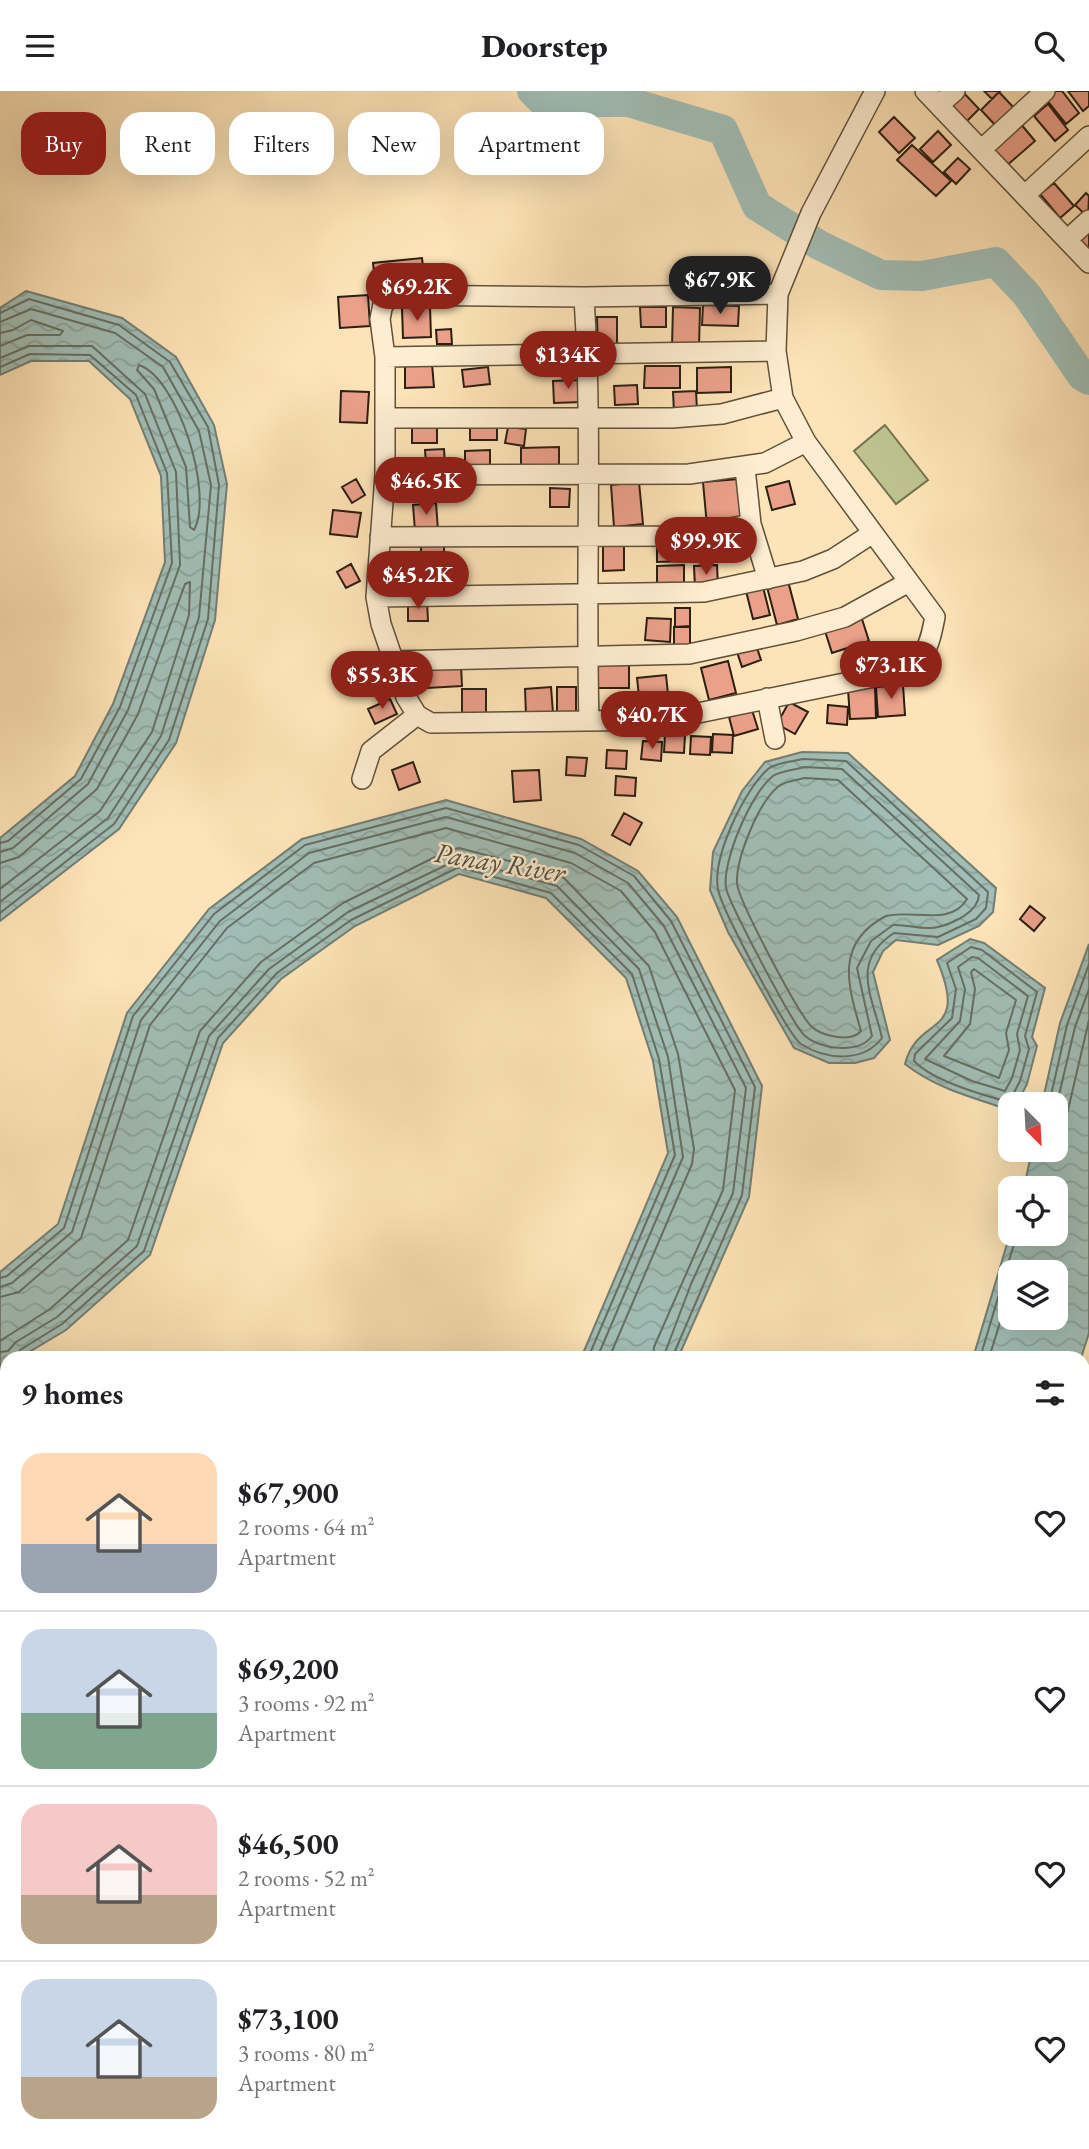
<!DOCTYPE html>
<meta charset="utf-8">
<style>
:root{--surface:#fff;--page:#f6f6f6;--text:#202124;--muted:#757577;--line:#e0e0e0;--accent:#8f2418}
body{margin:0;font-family:"EB Garamond",serif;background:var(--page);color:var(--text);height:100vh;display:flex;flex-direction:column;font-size:26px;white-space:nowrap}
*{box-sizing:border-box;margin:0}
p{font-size:23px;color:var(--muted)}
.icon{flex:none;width:38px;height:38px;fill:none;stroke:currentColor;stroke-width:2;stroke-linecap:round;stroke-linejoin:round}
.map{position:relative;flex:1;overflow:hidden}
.details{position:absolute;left:0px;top:1260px;width:1090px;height:798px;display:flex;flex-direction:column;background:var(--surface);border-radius:21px 21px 0 0;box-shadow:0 7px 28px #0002}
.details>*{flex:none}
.banner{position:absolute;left:21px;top:21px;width:700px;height:63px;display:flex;gap:14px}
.needle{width:46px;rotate:156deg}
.tools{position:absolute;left:998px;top:1001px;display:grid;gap:14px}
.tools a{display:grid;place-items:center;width:70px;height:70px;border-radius:14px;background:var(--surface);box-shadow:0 7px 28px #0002;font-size:35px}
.price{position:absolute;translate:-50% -60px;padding:0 16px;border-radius:24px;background:var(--accent);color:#fff;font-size:23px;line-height:46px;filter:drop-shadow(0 2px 4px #0008)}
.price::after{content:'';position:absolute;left:50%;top:42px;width:21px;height:16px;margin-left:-10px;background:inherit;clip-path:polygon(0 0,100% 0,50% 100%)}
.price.active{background:#222;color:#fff}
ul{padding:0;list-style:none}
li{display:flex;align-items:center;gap:21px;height:175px;padding:0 21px}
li+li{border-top:2px solid var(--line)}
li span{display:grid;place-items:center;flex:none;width:196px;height:140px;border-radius:21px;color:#555}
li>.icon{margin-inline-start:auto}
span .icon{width:84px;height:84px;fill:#fffc;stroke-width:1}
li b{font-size:30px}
h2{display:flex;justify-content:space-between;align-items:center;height:84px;padding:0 21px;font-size:30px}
.pill{padding:0 24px;border-radius:21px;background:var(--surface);box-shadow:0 7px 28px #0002;font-size:24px;line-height:63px}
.pill.active{background:var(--accent);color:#fff}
header{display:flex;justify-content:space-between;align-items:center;height:91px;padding:0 21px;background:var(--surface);font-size:32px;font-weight:800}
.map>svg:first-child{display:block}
.pitch{fill:#bdc490;stroke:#747250;stroke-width:2}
.water{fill:url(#water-waves);stroke:#727e73;stroke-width:2;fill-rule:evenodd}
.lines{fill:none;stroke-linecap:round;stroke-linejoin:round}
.shore{stroke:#666e63;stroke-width:2}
.river{stroke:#a1bdb5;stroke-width:30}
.building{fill:#eba08a;stroke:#2b1f11;stroke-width:2}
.street-casing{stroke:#60503a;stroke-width:22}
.secondary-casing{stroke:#2b1f11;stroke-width:31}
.street{stroke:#feedd0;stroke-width:19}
.secondary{stroke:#feedd0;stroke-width:28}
.labels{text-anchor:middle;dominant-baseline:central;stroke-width:5;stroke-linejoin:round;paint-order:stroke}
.water-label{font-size:28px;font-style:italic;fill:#4e4e42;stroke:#feedd0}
</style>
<header><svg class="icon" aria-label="menu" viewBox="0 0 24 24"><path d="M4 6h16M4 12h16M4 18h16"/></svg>Doorstep<svg class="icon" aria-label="search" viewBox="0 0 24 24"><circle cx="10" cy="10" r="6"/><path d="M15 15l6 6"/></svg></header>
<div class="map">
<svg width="1089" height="2058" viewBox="0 0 1089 2058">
<defs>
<pattern id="water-waves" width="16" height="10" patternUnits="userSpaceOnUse" patternTransform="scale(1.75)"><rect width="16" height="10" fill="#a1bdb5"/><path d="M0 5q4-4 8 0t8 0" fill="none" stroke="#8ba29b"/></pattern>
</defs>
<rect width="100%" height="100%" fill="#fde3b7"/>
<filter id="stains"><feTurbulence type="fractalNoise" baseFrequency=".00286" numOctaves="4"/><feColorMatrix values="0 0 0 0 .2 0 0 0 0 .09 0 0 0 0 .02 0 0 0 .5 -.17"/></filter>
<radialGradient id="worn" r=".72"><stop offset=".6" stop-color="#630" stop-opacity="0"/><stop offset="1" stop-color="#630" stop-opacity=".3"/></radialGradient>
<path class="pitch" d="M 885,334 L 928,389 L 896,413 L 854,360 Z"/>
<path class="water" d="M 26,200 L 122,227 L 176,266 L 214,334 L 227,393 L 215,529 L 176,652 L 119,738 L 0,830 L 0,747 L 75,685 L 113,613 L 165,471 L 161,385 L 130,308 L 89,270 L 31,270 L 0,284 L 0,217 Z
M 802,661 L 848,662 L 996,797 L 993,821 L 979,835 L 938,854 L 896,849 L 883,860 L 873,881 L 890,949 L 874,967 L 855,972 L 829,972 L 794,957 L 728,841 L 710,799 L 713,761 L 742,700 L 765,671 Z
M 446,709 L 581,748 L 638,780 L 677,826 L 762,995 L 749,1106 L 678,1267 L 581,1267 L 668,1062 L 653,970 L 626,887 L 546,807 L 459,783 L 355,835 L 281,888 L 223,952 L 150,1164 L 66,1239 L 19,1267 L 7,1267 L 7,1275 L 0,1278 L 0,1181 L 58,1133 L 127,922 L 209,818 L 302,748 Z
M 970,848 L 984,852 L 1045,897 L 1032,946 L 1037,955 L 1027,993 L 1017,1013 L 1010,1013 L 1010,1019 C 974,1007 935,997 905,973 C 918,922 970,948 937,869 Z
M 1089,853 L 1089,1242 L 1081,1267 L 973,1267 L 1010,1143 L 1055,1143 L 1055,1097 L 1024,1097 L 1032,1059 L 1055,1059 L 1055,1013 L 1042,1013 L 1060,932 ZM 1055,1181 L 1055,1227 L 1010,1227 L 1010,1181 Z"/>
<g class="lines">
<path class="shore" d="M 0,222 L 29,208 L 119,234 L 170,271 L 208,336 L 219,394 L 208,528 L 169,649 L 114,733 L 0,822
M 0,231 L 31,218 L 115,242 L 163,276 L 199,340 L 211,394 L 199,526 L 161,645 L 108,727 L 0,811
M 0,242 L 13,239 L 31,229 L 63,240 L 60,244 L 27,244 L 0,255
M 0,267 L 29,255 L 92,255 L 145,303 L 176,381 L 180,474 L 128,619 L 88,693 L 13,757 L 0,761
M 139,274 C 178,287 214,403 194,439 L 190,436 L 186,376 L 154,298 L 137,279 Z
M 0,276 L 30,263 L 90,264 L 136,304 L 167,382 L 172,472 L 120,616 L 81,688 L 8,750 L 0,752
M 803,668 L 846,670 L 988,801 L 986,817 L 976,828 L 938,846 L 894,842 C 849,871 873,906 882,947 C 863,972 826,969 801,953 C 788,944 721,817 718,798 C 712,767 744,699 768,678 C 775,672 793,670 803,668 Z
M 804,676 L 842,678 L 979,804 C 978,821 954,832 938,836 C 925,840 907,833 893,834 L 871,850 L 857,877 L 872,945 C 859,963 820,959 804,944 C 792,932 730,814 726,797 C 722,770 751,702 773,685 C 780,680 795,679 804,676 Z
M 805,687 L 838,689 L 967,808 C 951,836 911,818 886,825 C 834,852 848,895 861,940 C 851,952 821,945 811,935 C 798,922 738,809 737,792 C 736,767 759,710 779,695 C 785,690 797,689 805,687 Z
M 0,772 L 19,766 L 97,698 L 138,623 L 185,493 L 190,491 L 189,524 L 152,641 L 100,720 L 0,798
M 971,856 L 982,859 L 1037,901 L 1025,945 L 1029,958 L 1020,990 L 1009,1011 C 982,1004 933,990 914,970 L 915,963 L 952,927 L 956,898 L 947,872 Z
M 972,866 L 978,867 L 1028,905 L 1017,943 L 1020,959 L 1012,987 L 1005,1000 L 972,990 L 925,968 L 960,930 L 965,898 L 958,876 Z
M 974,878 L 1016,909 L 1006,942 L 1009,959 L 999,987 L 944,965 L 970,933 L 975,898 L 971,881 Z
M 1049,1013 L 1067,934 L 1089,873
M 1055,1021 L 1075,936 L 1089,898
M 1055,1035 L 1068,1019 L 1089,929
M 0,1187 L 7,1185 L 64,1137 L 133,925 L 214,823 L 305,754 L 446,717 L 579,754 L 634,785 L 671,830 L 755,996 L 742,1104 L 672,1267
M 0,1196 L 12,1192 L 72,1141 L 141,929 L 220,830 L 309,762 L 446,726 L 575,762 L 628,792 L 664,835 L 746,997 L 733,1102 L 691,1193 L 663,1267
M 0,1206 L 19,1201 L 81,1147 L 150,934 L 227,837 L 314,772 L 446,737 L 571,772 L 621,800 L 655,841 L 735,999 L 723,1099 L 654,1256 L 653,1267
M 0,1250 L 50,1218 L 128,1149 L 200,940 L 261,871 L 343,812 L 447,760 L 459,757 L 552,781 L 564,787 L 649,875 L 678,963 L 694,1058 L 692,1073 L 609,1267
M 0,1261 L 8,1260 L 16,1251 L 57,1226 L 137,1155 L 209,945 L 269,878 L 348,821 L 459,768 L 557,795 L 639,878 L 668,966 L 683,1066 L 597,1267
M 17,1267 L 20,1259 L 62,1233 L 144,1160 L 218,947 L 277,882 L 351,829 L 459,776 L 551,802 L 632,883 L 659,968 L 675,1064 L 588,1267
M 980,1267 L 1017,1143
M 989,1267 L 1010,1199"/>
<path class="river" d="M 532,0 L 543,11 L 629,11 L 723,39 L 757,115 L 819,154 L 881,184 L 922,185 L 996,171 L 1027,204 L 1082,285 L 1089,289"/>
</g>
<path class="building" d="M 962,0 L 979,18 L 965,32 L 947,12 Z
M 984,0 L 1000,0 L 992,8 Z
M 1054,0 L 1062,0 L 1079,22 L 1066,33 L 1045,7 Z
M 1068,0 L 1089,0 L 1089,15 L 1083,20 Z
M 999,1 L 1015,18 L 997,36 L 981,19 Z
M 1048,13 L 1068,39 L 1055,50 L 1034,25 Z
M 894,26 L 915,47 L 899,62 L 879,41 Z
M 1020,32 L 1035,50 L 1005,76 L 990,57 Z
M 938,40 L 951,54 L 933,71 L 920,58 Z
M 912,54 L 951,90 L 936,105 L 897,69 Z
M 958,67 L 970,78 L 956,93 L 944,81 Z
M 1054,92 L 1074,115 L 1060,127 L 1040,103 Z
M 1086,102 L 1089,105 L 1088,126 L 1075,114 Z
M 1089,139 L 1089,162 L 1077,151 Z
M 422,167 L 425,192 L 376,197 L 373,172 Z
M 714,174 L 749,174 L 750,195 L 715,196 Z
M 368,204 L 370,235 L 340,237 L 338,206 Z
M 703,214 L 739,215 L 738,235 L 702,234 Z
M 430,216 L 431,246 L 403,247 L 402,217 Z
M 640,216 L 666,216 L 666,236 L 641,236 Z
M 673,216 L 700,217 L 699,257 L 672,256 Z
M 597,226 L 617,226 L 617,260 L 598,261 Z
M 451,238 L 452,253 L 437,253 L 436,239 Z
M 432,273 L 434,296 L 405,297 L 405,275 Z
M 645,275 L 680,275 L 680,297 L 644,297 Z
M 488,276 L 490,293 L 464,296 L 462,279 Z
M 731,276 L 731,301 L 697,302 L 697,277 Z
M 581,289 L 582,311 L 554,312 L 553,290 Z
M 637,294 L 638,313 L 615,314 L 614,295 Z
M 341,300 L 369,301 L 367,332 L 340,331 Z
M 696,300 L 697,319 L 674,321 L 673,301 Z
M 470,332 L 497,332 L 497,349 L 470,349 Z
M 412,334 L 437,334 L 437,352 L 412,352 Z
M 508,336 L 526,338 L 524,355 L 505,352 Z
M 559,356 L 559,380 L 521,381 L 521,357 Z
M 444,358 L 445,372 L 426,373 L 425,359 Z
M 490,359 L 490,375 L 465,376 L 465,360 Z
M 356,388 L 365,404 L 352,412 L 342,396 Z
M 739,388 L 743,431 L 707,435 L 703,391 Z
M 789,390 L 795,413 L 772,419 L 766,396 Z
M 639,391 L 643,433 L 614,436 L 611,394 Z
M 550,397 L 570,398 L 569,416 L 550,416 Z
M 436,412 L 438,439 L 415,440 L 413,414 Z
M 333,419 L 361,422 L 357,446 L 330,443 Z
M 683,450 L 684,470 L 657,471 L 657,451 Z
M 421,453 L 444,453 L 444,477 L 421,477 Z
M 603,453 L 624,453 L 624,479 L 603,480 Z
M 351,473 L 360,490 L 346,497 L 337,481 Z
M 684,474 L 684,498 L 657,498 L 657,475 Z
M 717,474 L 718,496 L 695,497 L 694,475 Z
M 788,490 L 798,528 L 777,534 L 767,496 Z
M 763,496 L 770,524 L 753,528 L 746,500 Z
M 427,510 L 428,530 L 408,530 L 408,511 Z
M 675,517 L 690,517 L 690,535 L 675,536 Z
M 647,527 L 671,528 L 670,551 L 645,549 Z
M 862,528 L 869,550 L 832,562 L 825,540 Z
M 674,536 L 690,536 L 690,557 L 674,558 Z
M 756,554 L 761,569 L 742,576 L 737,561 Z
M 728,570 L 736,602 L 709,609 L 701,577 Z
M 597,571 L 629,571 L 629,597 L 597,597 Z
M 461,574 L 462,595 L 427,597 L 426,576 Z
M 666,584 L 669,612 L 640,615 L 637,587 Z
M 903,594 L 905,624 L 878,626 L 876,596 Z
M 551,596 L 553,622 L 526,624 L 525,598 Z
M 557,596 L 576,596 L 576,622 L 557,623 Z
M 875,596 L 876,627 L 850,628 L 848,598 Z
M 462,598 L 486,598 L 486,623 L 462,623 Z
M 390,608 L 397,623 L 375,633 L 368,618 Z
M 789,611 L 808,621 L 795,643 L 777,633 Z
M 828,614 L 848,616 L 847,634 L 827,632 Z
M 752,619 L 758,638 L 734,645 L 729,626 Z
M 665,643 L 685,644 L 684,662 L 664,661 Z
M 713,643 L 733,644 L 732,662 L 712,661 Z
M 691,645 L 711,646 L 710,664 L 690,663 Z
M 643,650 L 662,651 L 661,670 L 641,668 Z
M 607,659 L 627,660 L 626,678 L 606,677 Z
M 567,666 L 587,667 L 585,685 L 566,684 Z
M 413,671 L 420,691 L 399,699 L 392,679 Z
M 539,679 L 541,709 L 514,711 L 512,680 Z
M 616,685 L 636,687 L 635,705 L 615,704 Z
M 624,722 L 642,732 L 630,754 L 612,744 Z
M 1030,815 L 1045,827 L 1034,840 L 1020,828 Z"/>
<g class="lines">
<g class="street-casing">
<path id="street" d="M 925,0 L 1089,172
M 940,13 L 955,0
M 982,58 L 1045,0
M 1025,104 L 1089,45
M 1067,149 L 1089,129
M 778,203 L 584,206 L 395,204 L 383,213 L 380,228 L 385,266 L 385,384 L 376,506 L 381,533 L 406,606 L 417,624 L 431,632 L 664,629 L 893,582 C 926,567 928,561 935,526 L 806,351 L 783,307 L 776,260 L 778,203 L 811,122 L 875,0
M 584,206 C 593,347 585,489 589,630
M 385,266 L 776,260
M 386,327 L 672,327 L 722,323 L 783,307
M 745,377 L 751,433 L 768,488
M 385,384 L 689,383 L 765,372 L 806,351
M 380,446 L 688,445 L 751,433
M 376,506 L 704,501 L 803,480 L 833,468 L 873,442
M 393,570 L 689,563 L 796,540 L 845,526 L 907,492
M 767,607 L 775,648
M 362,688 L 371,660 L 417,624
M 1083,1422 L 1089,1410"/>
</g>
<g class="secondary-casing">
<path id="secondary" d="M 0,1630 L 7,1641
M 0,1820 L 7,1821
M 279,2051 L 284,2058"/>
</g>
<use href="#street" class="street"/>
<use href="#secondary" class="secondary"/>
</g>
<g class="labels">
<g class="water-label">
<text transform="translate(500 771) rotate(9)">Panay River</text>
</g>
</g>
<rect width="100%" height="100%" filter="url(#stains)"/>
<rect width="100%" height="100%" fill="url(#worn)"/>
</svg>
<div class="tools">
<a><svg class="needle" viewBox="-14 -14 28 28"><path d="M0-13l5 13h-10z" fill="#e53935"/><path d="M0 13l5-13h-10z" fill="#757577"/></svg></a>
<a><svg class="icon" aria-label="locate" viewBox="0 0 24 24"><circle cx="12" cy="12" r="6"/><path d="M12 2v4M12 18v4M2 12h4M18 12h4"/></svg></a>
<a><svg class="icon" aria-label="layers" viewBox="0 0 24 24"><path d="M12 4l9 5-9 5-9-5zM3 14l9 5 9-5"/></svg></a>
</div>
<b class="price active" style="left:720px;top:225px">$67.9K</b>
<b class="price" style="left:417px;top:232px">$69.2K</b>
<b class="price" style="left:568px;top:300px">$134K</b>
<b class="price" style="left:426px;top:426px">$46.5K</b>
<b class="price" style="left:706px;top:486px">$99.9K</b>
<b class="price" style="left:418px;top:520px">$45.2K</b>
<b class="price" style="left:891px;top:610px">$73.1K</b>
<b class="price" style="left:382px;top:620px">$55.3K</b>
<b class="price" style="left:652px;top:660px">$40.7K</b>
<div class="banner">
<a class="pill active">Buy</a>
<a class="pill">Rent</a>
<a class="pill">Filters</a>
<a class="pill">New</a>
<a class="pill">Apartment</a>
</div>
<section class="details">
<h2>9 homes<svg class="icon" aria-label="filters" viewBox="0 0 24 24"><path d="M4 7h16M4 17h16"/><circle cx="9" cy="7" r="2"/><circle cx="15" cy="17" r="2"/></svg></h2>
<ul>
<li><span style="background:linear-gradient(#ffd9b3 65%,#9aa5b1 0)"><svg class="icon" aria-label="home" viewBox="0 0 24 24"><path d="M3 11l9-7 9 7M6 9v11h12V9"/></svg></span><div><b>$67,900</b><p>2 rooms · 64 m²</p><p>Apartment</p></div><svg class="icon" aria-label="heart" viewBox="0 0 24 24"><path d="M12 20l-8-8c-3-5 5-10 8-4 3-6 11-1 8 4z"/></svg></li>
<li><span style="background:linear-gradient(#c9d6e8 60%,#7fa58c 0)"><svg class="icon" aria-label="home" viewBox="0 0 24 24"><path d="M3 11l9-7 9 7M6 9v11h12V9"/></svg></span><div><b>$69,200</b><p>3 rooms · 92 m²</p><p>Apartment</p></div><svg class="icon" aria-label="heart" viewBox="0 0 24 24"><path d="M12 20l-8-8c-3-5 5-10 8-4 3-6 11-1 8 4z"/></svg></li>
<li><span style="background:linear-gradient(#f6c9c9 65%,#b9a48a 0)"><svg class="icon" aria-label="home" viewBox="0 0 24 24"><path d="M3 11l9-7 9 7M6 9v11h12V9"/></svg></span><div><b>$46,500</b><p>2 rooms · 52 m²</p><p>Apartment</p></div><svg class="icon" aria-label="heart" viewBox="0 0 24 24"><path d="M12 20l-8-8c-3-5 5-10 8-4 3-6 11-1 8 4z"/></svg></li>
<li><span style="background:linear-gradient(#c9d6e8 70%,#b9a48a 0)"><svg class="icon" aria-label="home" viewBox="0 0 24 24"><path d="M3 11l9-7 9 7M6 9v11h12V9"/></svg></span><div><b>$73,100</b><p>3 rooms · 80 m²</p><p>Apartment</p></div><svg class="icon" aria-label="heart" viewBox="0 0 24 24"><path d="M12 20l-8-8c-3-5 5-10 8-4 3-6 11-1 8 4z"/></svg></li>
</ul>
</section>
</div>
